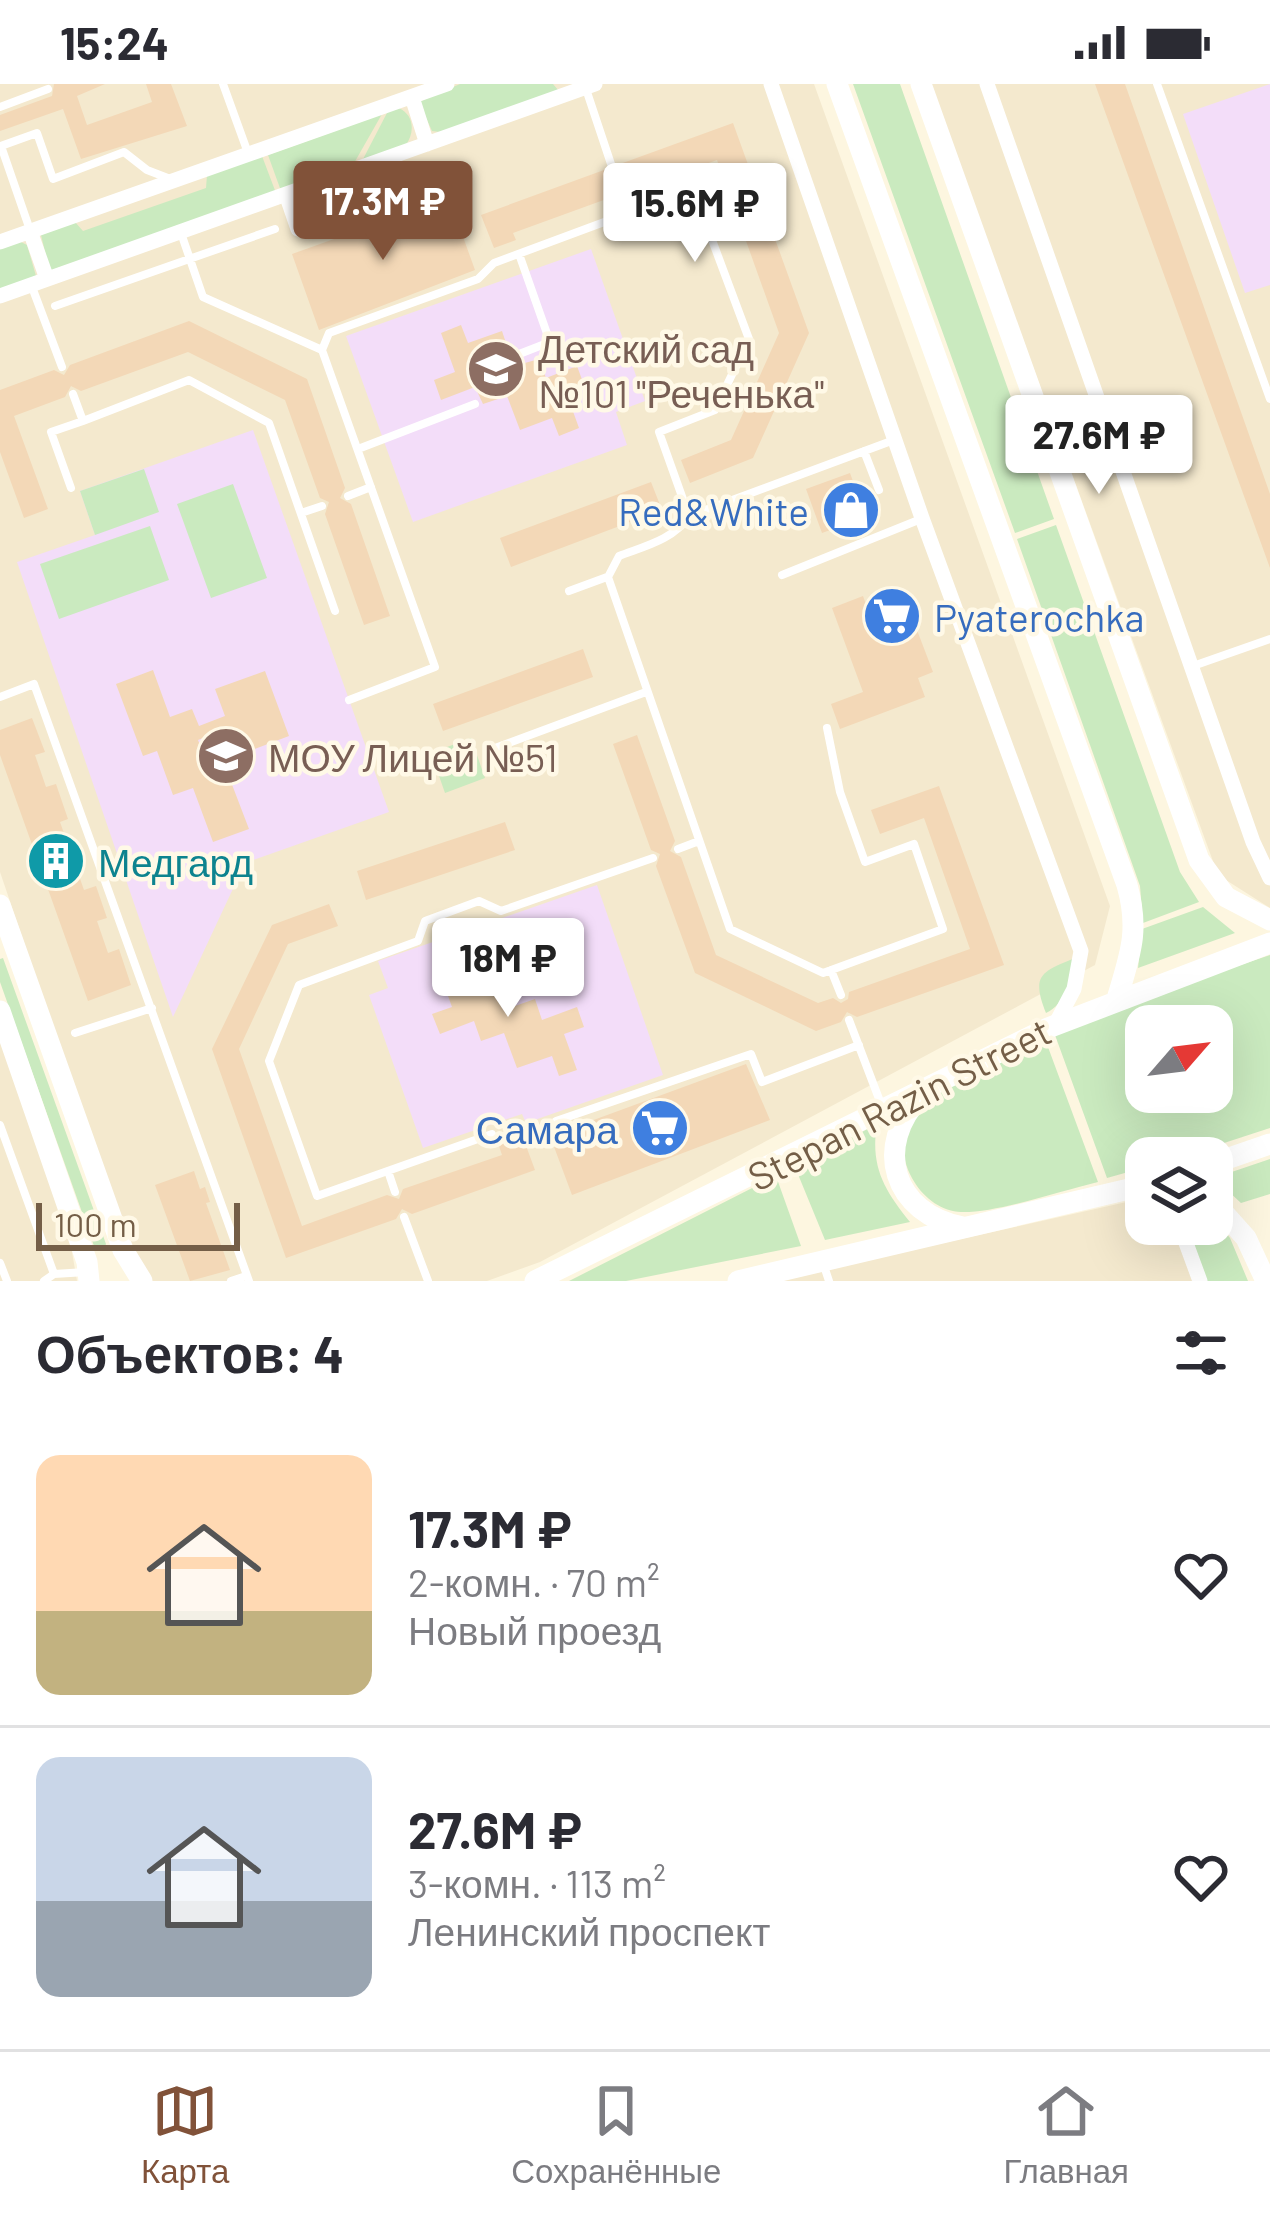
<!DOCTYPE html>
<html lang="ru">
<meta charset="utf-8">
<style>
:root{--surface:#fff;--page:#f7f7f7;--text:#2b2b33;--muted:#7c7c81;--line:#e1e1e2;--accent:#815239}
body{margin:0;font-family:Barlow,sans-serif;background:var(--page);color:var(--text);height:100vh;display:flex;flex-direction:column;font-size:45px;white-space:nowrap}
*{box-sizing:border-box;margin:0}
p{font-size:39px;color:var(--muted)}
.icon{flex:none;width:66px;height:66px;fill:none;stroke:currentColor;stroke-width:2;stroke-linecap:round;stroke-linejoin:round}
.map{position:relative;height:1197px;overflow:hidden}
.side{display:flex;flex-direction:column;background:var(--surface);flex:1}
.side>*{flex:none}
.needle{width:78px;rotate:62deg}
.buttons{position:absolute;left:1125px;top:921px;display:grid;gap:24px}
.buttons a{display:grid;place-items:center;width:108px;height:108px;border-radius:24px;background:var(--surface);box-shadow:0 12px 48px #0002;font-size:60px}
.scale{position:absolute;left:36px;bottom:30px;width:204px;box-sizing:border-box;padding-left:12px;border:6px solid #745e47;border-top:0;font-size:33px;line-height:42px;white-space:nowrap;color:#745e47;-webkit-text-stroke:9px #fff9e7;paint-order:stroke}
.price{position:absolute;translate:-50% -102px;padding:0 27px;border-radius:12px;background:#fff;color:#222;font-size:39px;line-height:78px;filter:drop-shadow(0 3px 6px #0008)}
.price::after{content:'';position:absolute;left:50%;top:72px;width:36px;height:27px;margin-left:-18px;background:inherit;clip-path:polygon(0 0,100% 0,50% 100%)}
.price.current{background:var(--accent);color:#fff}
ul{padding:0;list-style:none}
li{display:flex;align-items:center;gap:36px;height:300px;padding:0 36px}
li+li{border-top:3px solid var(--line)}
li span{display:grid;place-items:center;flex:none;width:336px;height:240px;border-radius:24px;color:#555}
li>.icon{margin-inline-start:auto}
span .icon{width:144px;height:144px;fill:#fffc;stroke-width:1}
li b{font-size:51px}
h2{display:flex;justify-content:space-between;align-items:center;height:144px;padding:0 36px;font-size:51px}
.status{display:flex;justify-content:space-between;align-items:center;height:84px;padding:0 60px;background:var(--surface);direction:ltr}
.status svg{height:33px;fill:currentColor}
.tabs{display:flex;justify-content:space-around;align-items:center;height:168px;border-top:3px solid var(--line);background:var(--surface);font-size:33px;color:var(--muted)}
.tabs a{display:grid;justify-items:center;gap:6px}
.tabs .current{color:var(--accent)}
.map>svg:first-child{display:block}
.residential{fill:#f4e9ce}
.education{fill:#f3ddf9}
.green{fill:#caeabf;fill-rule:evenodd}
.building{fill:#f3d8b7}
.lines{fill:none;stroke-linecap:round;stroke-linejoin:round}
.service{stroke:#fff;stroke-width:8}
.minor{stroke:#fff;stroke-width:15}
.secondary{stroke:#fff;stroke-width:21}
.labels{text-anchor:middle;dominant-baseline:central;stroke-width:9;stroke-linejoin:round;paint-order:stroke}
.education-label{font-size:39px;fill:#785e54;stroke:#fff9e7;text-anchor:start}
.shop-label{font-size:39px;fill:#366cbe;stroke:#fff9e7;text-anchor:end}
.culture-label{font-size:39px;fill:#0d838f;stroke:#fff9e7;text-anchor:start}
.street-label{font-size:39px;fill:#745e47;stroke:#fff9e7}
</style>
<div class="status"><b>15:24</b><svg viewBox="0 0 49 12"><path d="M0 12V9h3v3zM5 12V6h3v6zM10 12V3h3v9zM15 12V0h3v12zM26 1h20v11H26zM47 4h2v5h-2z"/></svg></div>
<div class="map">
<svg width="1270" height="1197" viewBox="0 0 1270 1197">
<rect width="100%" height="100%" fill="#fdf6e0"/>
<path class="residential" d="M 0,0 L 814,0 L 1110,822 L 1095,881 L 540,1178 L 487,1197 L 152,1197 L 117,1132 L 0,788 Z
M 930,0 L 1270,0 L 1270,824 L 1218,791 Z
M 0,956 L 68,1145 L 77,1197 L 0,1197 Z
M 1131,1117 L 1146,1121 L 1146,1140 L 1203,1140 L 1238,1197 L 773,1197 Z"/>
<path class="education" d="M 1270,0 L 1270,201 L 1245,209 L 1183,30 Z
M 591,165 L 645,317 L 616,328 L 627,361 L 413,438 L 346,252 Z
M 253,346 L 389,728 L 245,779 L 173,933 L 17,478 L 95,451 L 80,407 Z
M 597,801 L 663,991 L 526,1039 L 522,1030 L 423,1064 L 369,911 L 388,904 L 378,877 Z"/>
<path class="green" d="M 460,0 L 553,0 L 559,7 L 440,48 L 432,47 L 419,18 Z
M 853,0 L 900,0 L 1054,435 L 1015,449 Z
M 399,24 C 414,31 415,48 406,61 L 361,79 L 388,27 Z
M 382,30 L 353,81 L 281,107 L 268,71 Z
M 262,72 L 276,109 L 52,186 L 49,184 L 41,151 L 75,138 L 83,147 L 206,104 L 207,91 Z
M 19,157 L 27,161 L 36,192 L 0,206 L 0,164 Z
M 144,385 L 159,428 L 95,451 L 80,407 Z
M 233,400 L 267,494 L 211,514 L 177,420 Z
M 1056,441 L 1180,788 L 1199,818 L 1143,839 L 1140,802 L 1017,455 Z
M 150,442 L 169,496 L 59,535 L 40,480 Z
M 471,654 L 485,694 L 445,709 L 431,669 Z
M 1203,823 L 1235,849 L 1138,884 L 1142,845 Z
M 1270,871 L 1270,1044 L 1178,1074 L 1146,1074 L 1146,1083 L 1107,1094 L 1055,951 L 1155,910 ZM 1146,942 L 1212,942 L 1212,1008 L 1146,1008 Z
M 3,874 L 106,1160 L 103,1167 L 94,1162 L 0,898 L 0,875 Z
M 1075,874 C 1074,895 1065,920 1046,929 C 1031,891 1041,888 1075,874 Z
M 1045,955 L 1098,1098 C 1060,1107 997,1129 961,1128 C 943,1128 924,1114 915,1099 C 865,1021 995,980 1045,955 Z
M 877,1040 C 870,1082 884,1106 910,1138 L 825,1156 L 795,1083 Z
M 1270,1075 L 1270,1110 L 1241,1119 L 1214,1094 Z
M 776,1092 L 801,1162 L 626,1197 L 569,1197 Z
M 1214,1135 L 1230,1154 L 1248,1197 L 1207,1197 L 1187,1143 L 1212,1140 Z"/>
<path class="building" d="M 54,0 L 105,0 L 77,12 L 87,41 L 152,18 L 146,0 L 171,0 L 187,42 L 81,75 L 63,25 L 0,47 L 0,31 L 52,12 Z
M 1095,0 L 1125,0 L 1270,410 L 1270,484 Z
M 733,39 L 809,249 L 753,374 L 690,399 L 681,376 L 731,356 L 779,249 L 717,76 L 628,108 L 622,102 L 616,103 L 612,113 L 513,149 L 516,156 L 494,164 L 481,131 L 604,86 L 616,90 L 620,80 Z
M 449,114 L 475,186 L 319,246 L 292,170 Z
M 189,237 L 307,295 L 345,404 L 340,414 L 351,420 L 390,532 L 364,541 L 325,430 L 329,418 L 320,414 L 285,316 L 188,268 L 81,307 L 71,302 L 65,313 L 14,332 L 48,425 L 24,434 L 0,368 L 0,306 L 54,286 L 64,291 L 70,281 Z
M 461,241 L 468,259 L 502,247 L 508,265 L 485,275 L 483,283 L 489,289 L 539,275 L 546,294 L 577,282 L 584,301 L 566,308 L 579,344 L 559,352 L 552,334 L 520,346 L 507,312 L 483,320 L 475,303 L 441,316 L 434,296 L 455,288 L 441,249 Z
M 850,389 L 866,433 L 822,449 L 806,405 Z
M 651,398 L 662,426 L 511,483 L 500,454 Z
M 863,512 L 868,526 L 904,512 L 933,588 L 918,594 L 925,613 L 840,645 L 831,620 L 863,608 L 832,524 Z
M 583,565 L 593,593 L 443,647 L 433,620 Z
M 153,586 L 170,633 L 192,625 L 199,642 L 225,632 L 215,605 L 265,587 L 289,652 L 239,671 L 229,644 L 198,656 L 208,682 L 223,677 L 249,745 L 213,758 L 193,704 L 173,711 L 157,667 L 143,672 L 116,600 Z
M 32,634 L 45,668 L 35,671 L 46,703 L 56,700 L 68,735 L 60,738 L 84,806 L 96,802 L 107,834 L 97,837 L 108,869 L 119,865 L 131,901 L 88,917 L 0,671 L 0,646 Z
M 637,651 L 675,757 L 670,767 L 681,773 L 716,871 L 818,919 L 833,914 L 841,919 L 848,915 L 849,908 L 970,865 L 924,734 L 880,750 L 871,726 L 939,702 L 1004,881 L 857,933 L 847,928 L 841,938 L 816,947 L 695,889 L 656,782 L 660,770 L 651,766 L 613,660 Z
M 505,738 L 515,766 L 366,816 L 357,787 Z
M 329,820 L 338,842 L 288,860 L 239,965 L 302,1142 L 387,1111 L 399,1115 L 403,1105 L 502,1071 L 498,1059 L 522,1051 L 535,1086 L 412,1130 L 402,1125 L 396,1135 L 286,1174 L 212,965 L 272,841 Z
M 457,880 L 465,901 L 499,889 L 512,923 L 535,915 L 542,936 L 577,923 L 584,943 L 564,950 L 577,986 L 559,992 L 552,972 L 517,984 L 504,949 L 481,957 L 474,937 L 440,950 L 432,930 L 452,923 L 439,887 Z
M 746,980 L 770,1036 L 572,1111 L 550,1052 Z
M 194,1087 L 200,1105 L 205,1103 L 210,1118 L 206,1119 L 230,1186 L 190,1197 L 155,1101 Z"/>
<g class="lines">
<path class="service" d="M 223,0 L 248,69
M 1157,0 L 1270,315
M 586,5 L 612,83
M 0,23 L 48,5
M 620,110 L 628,130
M 30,146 L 1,62 L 37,49 L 53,95 L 124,68 L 147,86 L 173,96
M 181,149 L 203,213 L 322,266 L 435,583 L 349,616
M 32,203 L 62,283
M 55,222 L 275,145
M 322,266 L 329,249 L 478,195 L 494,179 L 693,105 L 749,255 L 715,326 L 659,348 L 689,432
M 491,281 L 550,258 L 519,170
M 83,337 L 189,296 L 269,339 L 335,527
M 358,365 L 475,320
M 864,367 L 879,406
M 71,404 L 51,348 L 83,337 L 73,310
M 348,412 L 371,403
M 301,429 L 322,422
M 782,491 L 921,435
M 569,507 L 607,493
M 1193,582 L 1270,555
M 0,613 L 34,600 L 249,1197
M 827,644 L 840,708 L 865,778 L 914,760 L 943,845 L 823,889 L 730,845 L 608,493 L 619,472 C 645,462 673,456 689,432 L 894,356
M 495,664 L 646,608
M 678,765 L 699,757
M 831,886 L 841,911
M 849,936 L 881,1020
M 75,949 L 152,924
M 556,1037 L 751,970 L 762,998 L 859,961
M 0,1041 L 54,1190
M 492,1050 L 317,1112 L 269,977 L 299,901 L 418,857 L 425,837 L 479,817 L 501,827 L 653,774
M 388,1087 L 395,1108
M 404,1133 L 428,1197
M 0,1179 L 7,1197
M 823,1179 L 829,1197
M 44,1197 L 54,1190 L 86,1188
M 231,1197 L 246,1192"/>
<path class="minor" d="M 771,0 L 922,434 L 1081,867 L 1074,905 L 1055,941
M 987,0 L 1253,758 L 1270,794
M 412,13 L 427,60
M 286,110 L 298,145
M 30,147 L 47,195
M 0,158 L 447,0
M 0,212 L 595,0
M 1179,1140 L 1200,1197"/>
<path class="secondary" d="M 837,0 L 1127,801 C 1140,847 1130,871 1117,915
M 921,0 L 1199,776 L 1226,813 L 1270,836
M 0,821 L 123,1166 L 142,1197
M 0,927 L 87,1178 L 89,1197
M 922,1011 C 872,1062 893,1130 963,1143
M 1212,1080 L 1270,1060
M 1212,1116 L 1246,1154 L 1266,1197
M 535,1197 L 1048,944 L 1270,859
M 738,1197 L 1146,1101"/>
</g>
<defs>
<g id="school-disc" transform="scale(3)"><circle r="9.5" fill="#8d6e63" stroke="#fff9e7"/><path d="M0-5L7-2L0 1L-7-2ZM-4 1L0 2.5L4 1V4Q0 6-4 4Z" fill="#fff"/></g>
<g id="shop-disc" transform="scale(3)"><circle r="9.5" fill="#3f7fe0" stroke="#fff9e7"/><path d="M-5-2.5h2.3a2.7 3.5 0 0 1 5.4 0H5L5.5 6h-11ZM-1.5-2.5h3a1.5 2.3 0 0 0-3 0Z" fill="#fff"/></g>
<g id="supermarket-disc" transform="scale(3)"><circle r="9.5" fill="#3f7fe0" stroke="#fff9e7"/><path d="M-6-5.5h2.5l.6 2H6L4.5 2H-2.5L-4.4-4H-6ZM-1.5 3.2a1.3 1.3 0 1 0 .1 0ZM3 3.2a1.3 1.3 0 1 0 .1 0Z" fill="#fff"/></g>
<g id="building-disc" transform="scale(3)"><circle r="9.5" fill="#0f9aa8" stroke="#fff9e7"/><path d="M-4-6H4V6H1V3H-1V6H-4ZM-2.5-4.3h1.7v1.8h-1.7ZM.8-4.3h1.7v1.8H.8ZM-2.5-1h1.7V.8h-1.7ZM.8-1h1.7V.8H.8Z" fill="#fff"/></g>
</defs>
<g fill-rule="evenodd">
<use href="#school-disc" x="496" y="285"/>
<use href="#shop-disc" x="851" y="426"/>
<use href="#supermarket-disc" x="892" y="532"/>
<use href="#school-disc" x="226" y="672"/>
<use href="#building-disc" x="56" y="777"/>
<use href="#supermarket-disc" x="660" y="1044"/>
</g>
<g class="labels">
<g class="education-label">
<text x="538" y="263">Детский сад<tspan x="538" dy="45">№101 "Реченька"</tspan></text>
<text x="268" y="672">МОУ Лицей №51</text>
</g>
<g class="shop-label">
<text x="809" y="426">Red&amp;White</text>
<text x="934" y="532" text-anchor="start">Pyaterochka</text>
<text x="618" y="1044">Самара</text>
</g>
<g class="culture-label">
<text x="98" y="777">Медгард</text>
</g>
<g class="street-label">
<text transform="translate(899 1019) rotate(-27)">Stepan Razin Street</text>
</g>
</g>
</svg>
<div class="buttons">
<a><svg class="needle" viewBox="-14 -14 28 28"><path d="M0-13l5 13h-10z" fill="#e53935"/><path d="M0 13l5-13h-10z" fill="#7c7c81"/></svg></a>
<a><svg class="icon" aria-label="layers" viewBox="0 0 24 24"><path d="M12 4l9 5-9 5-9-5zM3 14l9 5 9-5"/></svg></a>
</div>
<div class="scale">100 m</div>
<b class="price current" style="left:383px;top:179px">17.3M ₽</b>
<b class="price" style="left:695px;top:181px">15.6M ₽</b>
<b class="price" style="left:1099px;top:413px">27.6M ₽</b>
<b class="price" style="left:508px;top:936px">18M ₽</b>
</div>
<section class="side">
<h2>Объектов: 4<svg class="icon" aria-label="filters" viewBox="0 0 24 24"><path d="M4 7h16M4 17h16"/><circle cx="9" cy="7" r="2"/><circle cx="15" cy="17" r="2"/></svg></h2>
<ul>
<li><span style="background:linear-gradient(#ffd9b3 65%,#c2b280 0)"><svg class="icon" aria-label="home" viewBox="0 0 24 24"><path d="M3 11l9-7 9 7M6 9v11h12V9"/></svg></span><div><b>17.3M ₽</b><p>2-комн. · 70 m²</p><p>Новый проезд</p></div><svg class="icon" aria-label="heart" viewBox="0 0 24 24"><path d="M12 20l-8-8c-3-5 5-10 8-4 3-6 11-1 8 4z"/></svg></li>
<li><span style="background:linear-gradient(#c9d6e8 60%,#9aa5b1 0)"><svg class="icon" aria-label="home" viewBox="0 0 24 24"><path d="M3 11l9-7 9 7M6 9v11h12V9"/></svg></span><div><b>27.6M ₽</b><p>3-комн. · 113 m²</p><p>Ленинский проспект</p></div><svg class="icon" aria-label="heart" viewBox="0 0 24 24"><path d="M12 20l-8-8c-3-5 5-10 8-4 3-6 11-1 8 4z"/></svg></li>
</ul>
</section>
<nav class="tabs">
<a class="current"><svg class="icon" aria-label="map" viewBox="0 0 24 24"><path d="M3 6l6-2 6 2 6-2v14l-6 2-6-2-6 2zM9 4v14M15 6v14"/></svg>Карта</a>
<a><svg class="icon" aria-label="saved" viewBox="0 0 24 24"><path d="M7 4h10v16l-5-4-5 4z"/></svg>Сохранённые</a>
<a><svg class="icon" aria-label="home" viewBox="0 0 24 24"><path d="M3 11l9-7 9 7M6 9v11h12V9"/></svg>Главная</a>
</nav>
